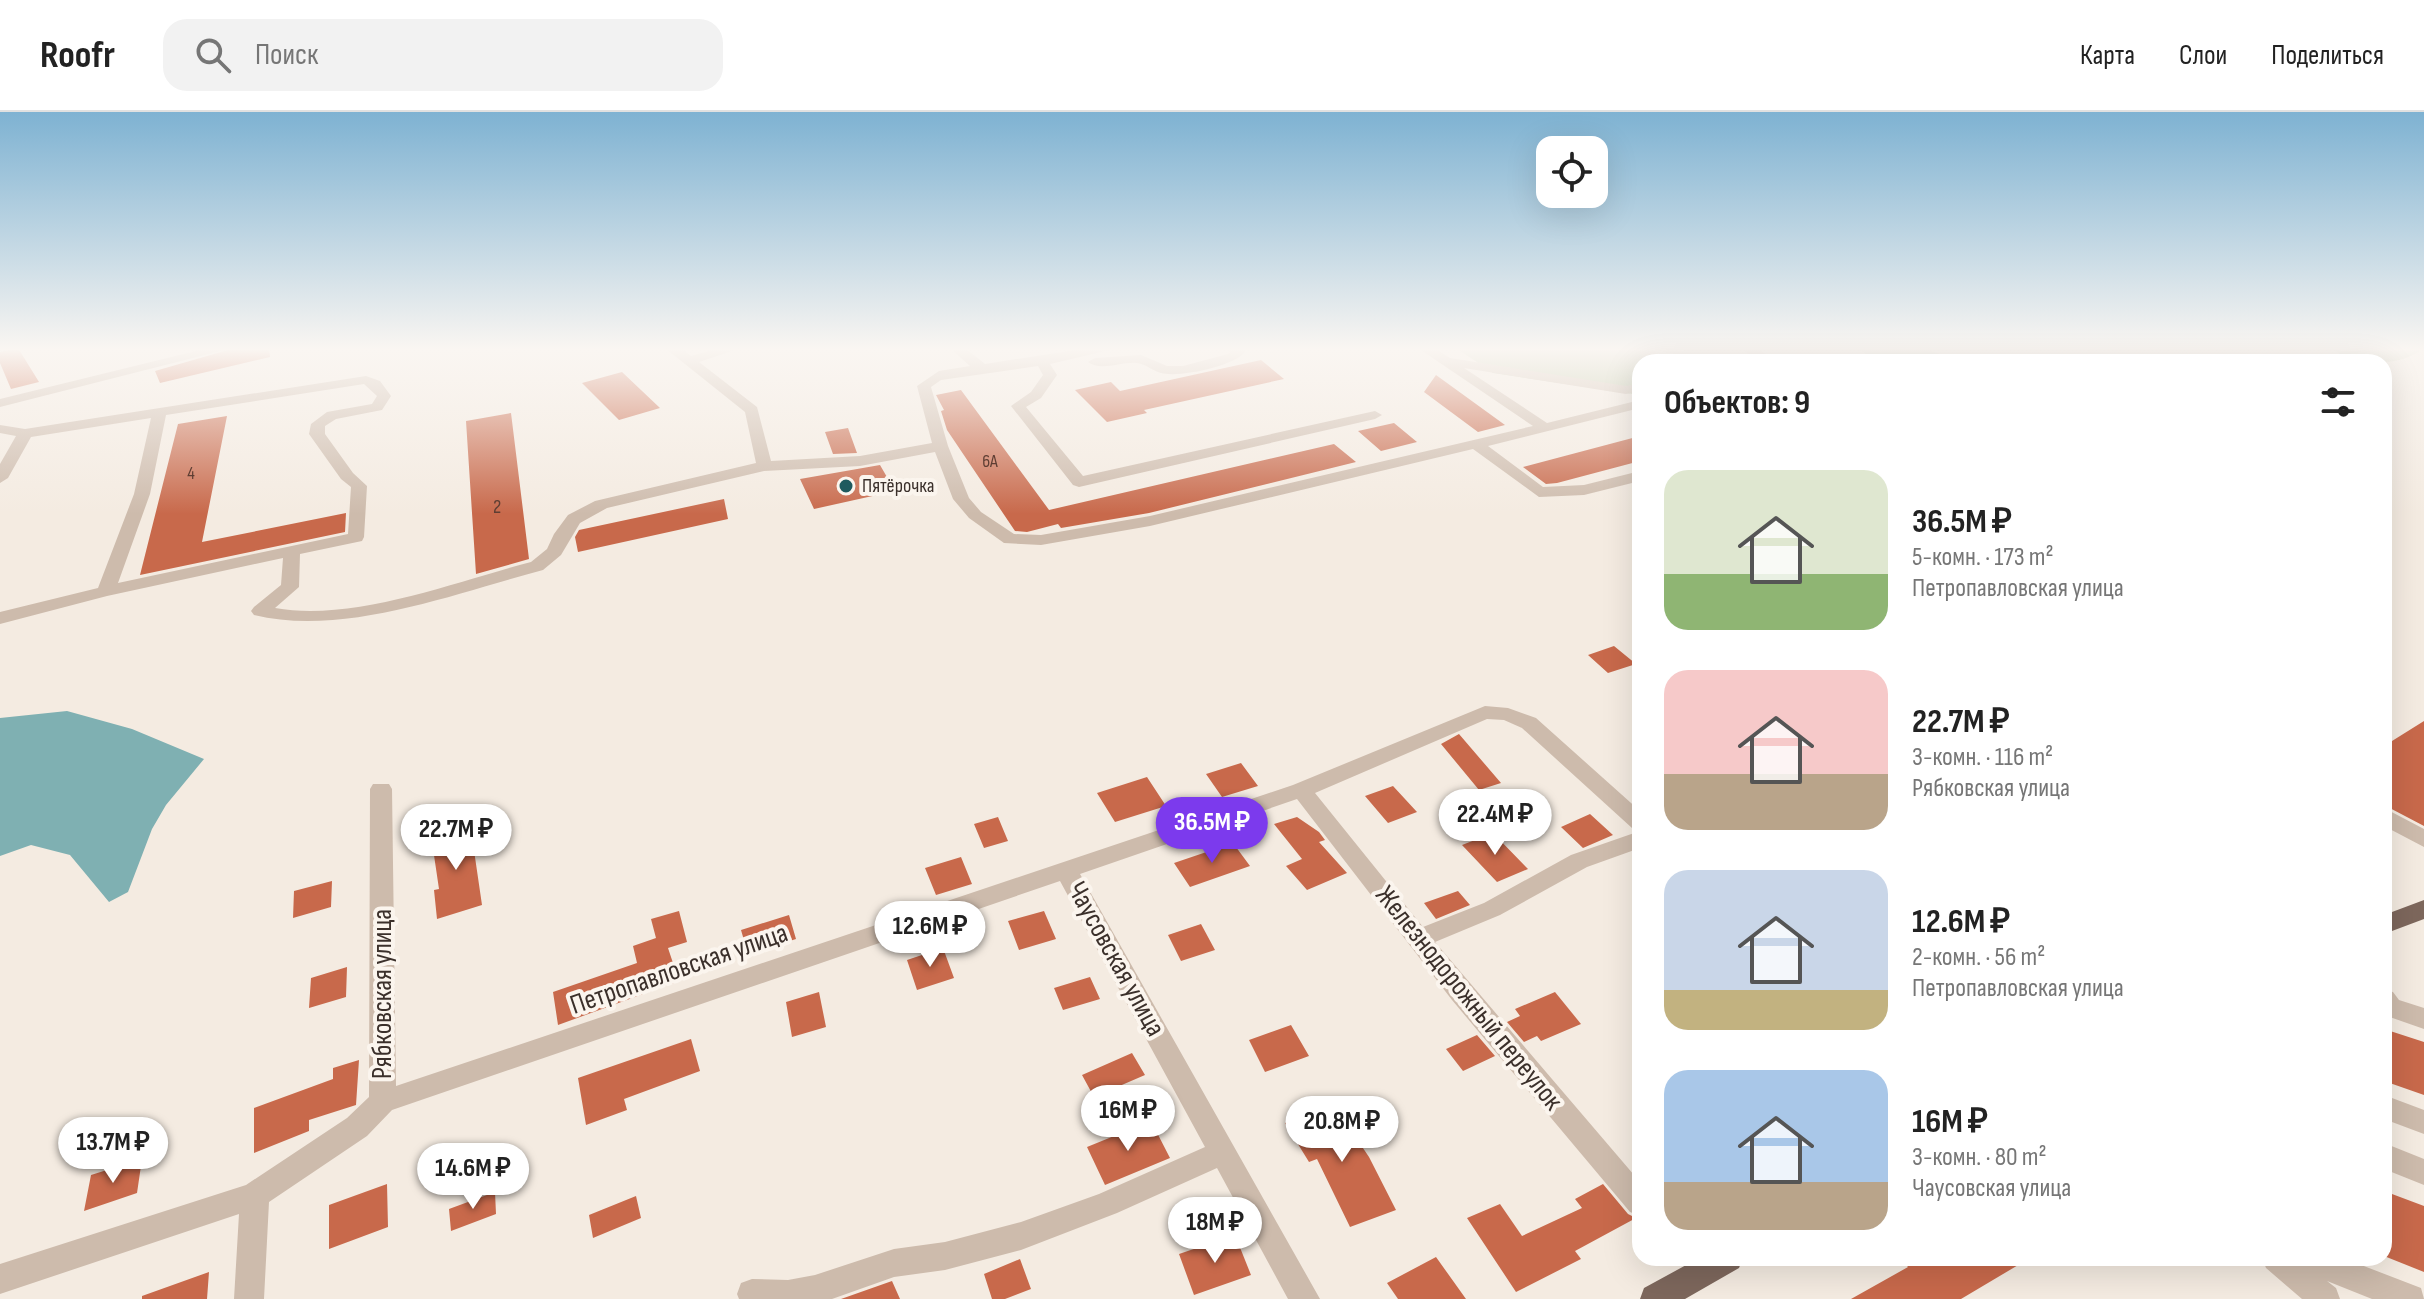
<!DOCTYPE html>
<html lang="ru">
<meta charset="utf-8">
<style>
:root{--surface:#fff;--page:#f2f2f2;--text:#222;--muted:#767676;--line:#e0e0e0;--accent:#7c3aed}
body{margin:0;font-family:"Sofia Sans Condensed",sans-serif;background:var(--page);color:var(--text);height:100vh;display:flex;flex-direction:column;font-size:30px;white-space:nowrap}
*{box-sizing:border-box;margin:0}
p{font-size:26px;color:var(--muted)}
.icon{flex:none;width:44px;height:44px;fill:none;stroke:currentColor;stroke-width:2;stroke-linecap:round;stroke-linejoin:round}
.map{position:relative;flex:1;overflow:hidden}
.drawer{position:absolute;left:1632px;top:242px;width:760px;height:912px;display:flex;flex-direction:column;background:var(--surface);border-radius:24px;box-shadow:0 8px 32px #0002}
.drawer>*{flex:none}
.buttons{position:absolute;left:1536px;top:24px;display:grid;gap:16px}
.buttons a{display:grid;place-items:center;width:72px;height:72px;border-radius:16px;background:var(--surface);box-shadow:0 8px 32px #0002;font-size:40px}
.price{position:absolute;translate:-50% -68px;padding:0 18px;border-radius:28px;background:#fff;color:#222;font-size:26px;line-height:52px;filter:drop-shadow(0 2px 4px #0008)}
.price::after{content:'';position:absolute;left:50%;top:48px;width:24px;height:18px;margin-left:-12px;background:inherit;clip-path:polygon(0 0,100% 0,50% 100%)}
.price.current{background:var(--accent);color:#fff}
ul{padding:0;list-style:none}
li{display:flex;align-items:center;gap:24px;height:200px;padding:0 32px}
li span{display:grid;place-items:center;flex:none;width:224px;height:160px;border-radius:24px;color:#555}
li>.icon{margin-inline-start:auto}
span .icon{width:96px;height:96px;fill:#fffc;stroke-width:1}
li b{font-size:34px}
h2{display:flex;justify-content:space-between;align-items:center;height:96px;padding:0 32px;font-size:34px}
header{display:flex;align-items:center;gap:48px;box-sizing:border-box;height:112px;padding:0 40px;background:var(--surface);border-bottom:2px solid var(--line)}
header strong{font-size:38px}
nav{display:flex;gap:44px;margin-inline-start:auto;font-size:28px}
.search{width:560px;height:72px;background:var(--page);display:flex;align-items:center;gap:20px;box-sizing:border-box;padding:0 28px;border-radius:24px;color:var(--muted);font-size:30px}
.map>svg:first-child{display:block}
.green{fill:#b8c4a0}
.water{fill:#7fb0b2}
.building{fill:#c8694b}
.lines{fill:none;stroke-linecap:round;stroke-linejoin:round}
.minor{fill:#cdbbac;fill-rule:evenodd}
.major{fill:#7d675c;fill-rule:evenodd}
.poi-dot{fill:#1f5a5e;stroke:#fbf5ee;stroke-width:3}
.labels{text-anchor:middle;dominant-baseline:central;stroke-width:8;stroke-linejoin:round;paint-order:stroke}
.far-number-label{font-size:18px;fill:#5e3e33}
.far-poi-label{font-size:20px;fill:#3b302b;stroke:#fbf5ee;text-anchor:start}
.number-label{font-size:20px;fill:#5e3e33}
.near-street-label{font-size:28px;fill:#3b302b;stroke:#fbf5ee}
</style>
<header>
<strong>Roofr</strong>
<div class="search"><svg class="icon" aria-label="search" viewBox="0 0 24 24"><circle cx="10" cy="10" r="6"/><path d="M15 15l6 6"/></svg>Поиск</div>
<nav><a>Карта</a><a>Слои</a><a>Поделиться</a></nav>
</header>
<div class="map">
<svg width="2424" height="1187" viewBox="0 0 2424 1187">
<rect width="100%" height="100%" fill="#f4ebe1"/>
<path class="green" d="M 1456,236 L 1633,236 L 1658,250 L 1640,250 L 1640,283 L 1493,261 Z
M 1856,236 L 1924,236 L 1960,250 L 1880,250 Z
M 2332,236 L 2424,236 C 2400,255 2372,250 2344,250 L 2343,245 Z"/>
<path class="water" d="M 67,599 L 132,617 L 204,647 L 166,693 L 152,717 L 128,780 L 109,790 L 70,743 L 31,733 L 0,744 L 0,606 Z"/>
<path class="building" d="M 18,236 L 39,270 L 11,277 L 0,251 L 0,240 Z
M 235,236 L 269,236 L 270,245 L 160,271 L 155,259 Z
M 1261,248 L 1284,267 L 1144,298 L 1147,301 L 1107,310 L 1075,278 L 1111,270 L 1120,279 Z
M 622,260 L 660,296 L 619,308 L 582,271 Z
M 1436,263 L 1505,313 L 1478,320 L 1424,280 Z
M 961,278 L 1052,402 L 1049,398 L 1334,332 L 1356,350 L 1149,401 L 1061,416 L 1058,412 L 1027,420 L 1015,419 L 947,318 L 941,299 L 944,298 L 936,283 Z
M 511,301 L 529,447 L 476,462 L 466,309 Z
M 227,304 L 202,430 L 346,401 L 345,420 L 140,463 L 178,312 Z
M 1394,311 L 1417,330 L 1381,339 L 1358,319 Z
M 848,316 L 857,341 L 833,342 L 825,320 Z
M 1640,324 L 1640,349 L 1557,371 L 1546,372 L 1523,355 Z
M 880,353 L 895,379 L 814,397 L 800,367 Z
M 724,387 L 728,407 L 578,440 L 575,425 L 579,418 Z
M 1614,534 L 1636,552 L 1608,561 L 1588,543 Z
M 2424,609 L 2424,714 L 2384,693 L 2384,634 Z
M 1459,622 L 1501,671 L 1479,678 L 1441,632 Z
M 1241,651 L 1258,674 L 1222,685 L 1206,662 Z
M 1147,665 L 1166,694 L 1115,710 L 1097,681 Z
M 1393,674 L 1417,700 L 1388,711 L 1365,684 Z
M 1590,702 L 1613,723 L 1583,736 L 1561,715 Z
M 998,705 L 1008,729 L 984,736 L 974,712 Z
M 1297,705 L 1319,720 L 1325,728 L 1319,730 L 1347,761 L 1307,778 L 1286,754 L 1302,747 L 1274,712 Z
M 470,711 L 482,793 L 437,807 L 434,778 L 439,777 L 431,723 Z
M 1493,721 L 1528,757 L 1497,770 L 1462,733 Z
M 1233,731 L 1250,754 L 1190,775 L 1174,751 Z
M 961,745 L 972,772 L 936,783 L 925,756 Z
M 332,769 L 331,795 L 293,806 L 294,779 Z
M 1458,779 L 1470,793 L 1436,807 L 1424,791 Z
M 679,799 L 687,830 L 668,836 L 679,869 L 558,913 L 553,880 L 637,851 L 633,834 L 656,826 L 651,807 Z
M 1044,799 L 1056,827 L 1019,838 L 1008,809 Z
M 789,803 L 796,827 L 748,842 L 741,818 Z
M 1201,812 L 1215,838 L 1181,849 L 1168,823 Z
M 943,836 L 954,866 L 917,878 L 907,848 Z
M 347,855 L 346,885 L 309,896 L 311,866 Z
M 1090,865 L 1100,887 L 1063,898 L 1054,876 Z
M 819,880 L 826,915 L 792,925 L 786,890 Z
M 1555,880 L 1581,912 L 1541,929 L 1537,924 L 1524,930 L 1507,910 L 1520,904 L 1515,897 Z
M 1291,913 L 1309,944 L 1265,960 L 1249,928 Z
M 2384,917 L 2424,930 L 2424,983 L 2384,969 Z
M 1477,923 L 1495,944 L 1463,959 L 1446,937 Z
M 691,927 L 700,959 L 624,987 L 627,998 L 586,1013 L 578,966 Z
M 1132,941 L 1145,963 L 1094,985 L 1082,963 Z
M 359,948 L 356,993 L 309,1008 L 309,1019 L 254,1041 L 254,996 L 333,967 L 333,956 Z
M 1332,990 L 1369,1045 L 1396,1098 L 1350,1115 L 1317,1047 L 1309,1050 L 1285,1011 Z
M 1151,1009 L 1170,1046 L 1105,1073 L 1087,1035 Z
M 142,1047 L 137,1081 L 84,1099 L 91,1063 Z
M 387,1072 L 388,1115 L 329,1137 L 329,1093 Z
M 1603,1072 L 1628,1102 L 1636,1106 L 1575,1139 L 1581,1147 L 1516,1180 L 1467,1106 L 1500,1092 L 1522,1124 L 1582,1096 L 1575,1087 Z
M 2384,1079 L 2424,1094 L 2424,1160 L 2384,1144 Z
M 495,1080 L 496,1102 L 451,1119 L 449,1097 Z
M 636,1084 L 641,1106 L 593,1126 L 589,1103 Z
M 1235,1123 L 1251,1163 L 1194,1183 L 1179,1142 Z
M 1436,1145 L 1466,1187 L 1398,1187 L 1387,1171 Z
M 1900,1146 L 2030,1146 L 1961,1187 L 1851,1187 L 1908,1155 Z
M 1020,1147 L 1031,1177 L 1005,1187 L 992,1187 L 984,1162 Z
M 209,1160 L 207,1187 L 142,1187 L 142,1184 Z
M 892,1169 L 900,1187 L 841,1187 Z"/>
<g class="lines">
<path class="minor" d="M 208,236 L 232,236 L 0,295 L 0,287 Z
M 665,236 L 681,236 L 691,244 L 719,236 L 741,236 L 699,250 L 757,295 L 771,349 L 860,344 L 932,331 L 917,274 L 939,259 L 970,254 L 950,236 L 965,236 L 985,252 L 1088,236 L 1118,236 L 1050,252 L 1057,263 L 1041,286 L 1026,295 L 1083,364 L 1375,299 L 1382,303 L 1375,307 L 1079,375 L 1073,373 L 1011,294 L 1031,280 L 1043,263 L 1038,254 L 941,268 L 931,275 L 948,334 L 969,386 L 981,400 L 1014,422 L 1041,423 L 1150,404 L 1533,314 L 1418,236 L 1434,236 L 1450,246 L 1626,274 L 1640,271 L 1640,279 L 1626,282 L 1464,256 L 1547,311 L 1640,288 L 1640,296 L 1488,334 L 1543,375 L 1584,373 L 1640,359 L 1640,369 L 1584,383 L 1539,385 L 1473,337 L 1150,414 L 1041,433 L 1004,431 L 969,406 L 953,387 L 935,340 L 860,354 L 764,359 L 607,396 L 580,411 L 561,443 L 543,458 C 455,481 344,525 254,503 L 251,499 L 254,495 L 281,473 L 283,446 L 107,484 L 0,512 L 0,500 L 98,476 L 134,382 L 151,306 L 31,325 L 8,366 L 0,371 L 0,352 L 16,324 L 0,321 L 0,313 L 25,317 L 366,264 L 380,269 L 391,284 L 382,298 L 336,307 L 325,314 L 325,322 L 353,361 L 367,374 L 364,425 L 362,429 L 300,442 L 299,475 L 275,496 C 354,510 454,470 531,450 L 547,437 L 554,422 L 568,403 L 595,389 L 756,351 L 745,300 ZM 364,272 L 377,284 L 372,292 L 327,300 L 311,312 L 309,322 L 341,367 L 351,375 L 348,422 L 118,471 L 150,382 L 166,303 Z
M 1227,236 L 1242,236 L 1245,240 C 1234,254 1179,266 1161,261 C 1153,259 1146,252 1137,251 C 1122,249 1101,260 1088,250 L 1095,246 L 1141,243 L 1167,254 L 1183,254 L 1228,242 L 1230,240 Z
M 1633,236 L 1650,236 L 1670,250 L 1653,250 Z
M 1739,236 L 1756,236 L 1779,250 L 1762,250 Z
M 1485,594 L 1508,596 L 1536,606 L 1640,699 L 1640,719 L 1632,716 L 1522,616 L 1504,608 L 1487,607 L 1315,681 L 1423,815 L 1484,791 L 1571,743 L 1640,719 L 1640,736 L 1587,755 L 1500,803 L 1435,830 L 1640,1070 L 1640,1104 L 1630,1100 L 1452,888 L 1297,687 L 1080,762 L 1320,1187 L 1288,1187 L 1217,1056 L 1117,1101 L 1021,1138 L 945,1158 L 894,1165 L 832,1187 L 739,1187 L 737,1182 L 741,1171 L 752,1167 L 788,1168 L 815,1163 L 894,1137 L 945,1130 L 1021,1110 L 1099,1082 L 1205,1035 L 1060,769 L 392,998 L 367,1024 L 269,1090 L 264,1187 L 234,1187 L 239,1102 L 0,1182 L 0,1152 L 246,1073 L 347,1006 L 369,985 L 370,677 L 373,672 L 389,672 L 392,677 L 396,974 L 1293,673 Z
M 2384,696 L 2424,717 L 2424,735 L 2384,714 Z
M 2384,877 L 2393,880 L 2399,888 L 2424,896 L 2424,917 L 2384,903 Z
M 2384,983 L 2424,998 L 2424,1022 L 2384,1007 Z
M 2384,1031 L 2424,1047 L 2424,1073 L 2384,1057 Z
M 2262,1146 L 2343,1146 L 2421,1176 L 2424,1187 L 2372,1187 L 2327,1169 L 2336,1176 L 2340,1187 L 2302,1187 L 2266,1156 Z"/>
<path class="major" d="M 2424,788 L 2424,807 L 2384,822 L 2384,803 Z
M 1699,1146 L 1743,1146 L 1739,1156 L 1685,1187 L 1640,1187 L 1644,1176 Z"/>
</g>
<linearGradient id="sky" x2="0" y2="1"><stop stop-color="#7eb2d2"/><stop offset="0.59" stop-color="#faf6f2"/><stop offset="1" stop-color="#faf6f2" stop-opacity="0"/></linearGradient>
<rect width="2424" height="402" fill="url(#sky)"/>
<circle class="poi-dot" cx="846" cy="374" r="8"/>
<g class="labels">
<g class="far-number-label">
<text x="990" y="349">6А</text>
<text x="191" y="361">4</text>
</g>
<g class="far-poi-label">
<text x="862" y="374">Пятёрочка</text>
</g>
<g class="number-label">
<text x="497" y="395">2</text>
</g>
<g class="near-street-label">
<text transform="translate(1116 847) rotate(61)">Чаусовская улица</text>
<text transform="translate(679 857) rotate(-19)">Петропавловская улица</text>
<text transform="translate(382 882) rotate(-90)">Рябковская улица</text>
<text transform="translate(1469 886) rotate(51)">Железнодорожный переулок</text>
</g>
</g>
</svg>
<div class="buttons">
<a><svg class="icon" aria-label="locate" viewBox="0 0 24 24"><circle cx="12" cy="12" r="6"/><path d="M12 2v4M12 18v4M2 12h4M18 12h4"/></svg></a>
</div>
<b class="price" style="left:1495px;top:745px">22.4M ₽</b>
<b class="price current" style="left:1212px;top:753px">36.5M ₽</b>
<b class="price" style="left:456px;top:760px">22.7M ₽</b>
<b class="price" style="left:930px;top:857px">12.6M ₽</b>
<b class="price" style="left:1128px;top:1041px">16M ₽</b>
<b class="price" style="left:1342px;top:1052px">20.8M ₽</b>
<b class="price" style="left:113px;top:1073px">13.7M ₽</b>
<b class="price" style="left:473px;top:1099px">14.6M ₽</b>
<b class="price" style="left:1215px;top:1153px">18M ₽</b>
<section class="drawer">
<h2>Объектов: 9<svg class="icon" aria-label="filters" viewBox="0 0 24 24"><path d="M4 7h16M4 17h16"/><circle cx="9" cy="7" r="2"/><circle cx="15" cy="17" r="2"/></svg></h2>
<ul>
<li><span style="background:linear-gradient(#dfe7d0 65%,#8fb573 0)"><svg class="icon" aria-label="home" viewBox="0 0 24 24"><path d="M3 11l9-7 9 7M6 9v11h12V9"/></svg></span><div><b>36.5M ₽</b><p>5-комн. · 173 m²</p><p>Петропавловская улица</p></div></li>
<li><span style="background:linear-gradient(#f6c9c9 65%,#b9a48a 0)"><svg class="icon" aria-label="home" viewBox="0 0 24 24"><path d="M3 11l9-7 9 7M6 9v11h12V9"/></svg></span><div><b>22.7M ₽</b><p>3-комн. · 116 m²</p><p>Рябковская улица</p></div></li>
<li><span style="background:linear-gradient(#c9d6e8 75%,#c2b280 0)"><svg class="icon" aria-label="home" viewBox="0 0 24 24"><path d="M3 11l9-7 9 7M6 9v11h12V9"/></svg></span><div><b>12.6M ₽</b><p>2-комн. · 56 m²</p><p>Петропавловская улица</p></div></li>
<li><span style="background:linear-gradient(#a9c7e8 70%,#b9a48a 0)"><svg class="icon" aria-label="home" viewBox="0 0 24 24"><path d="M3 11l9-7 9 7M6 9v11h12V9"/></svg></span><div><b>16M ₽</b><p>3-комн. · 80 m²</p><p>Чаусовская улица</p></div></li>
</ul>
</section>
</div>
